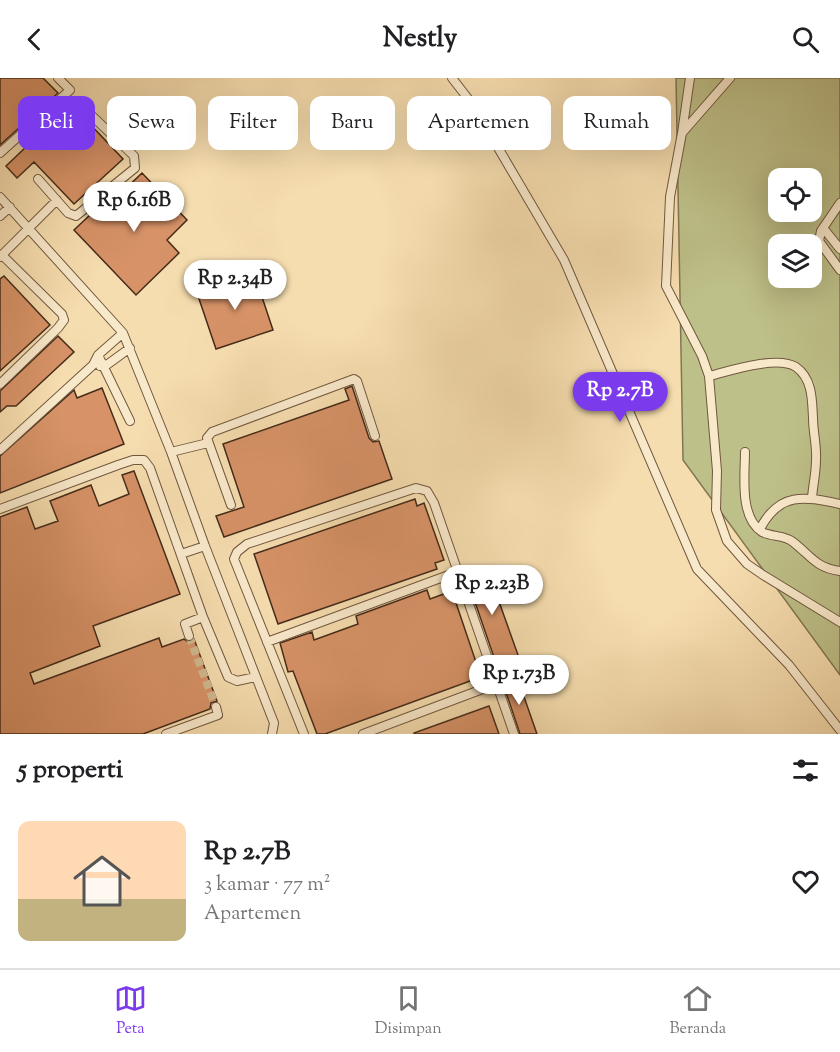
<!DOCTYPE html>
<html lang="id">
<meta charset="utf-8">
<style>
:root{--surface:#fff;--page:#f6f6f6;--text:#202124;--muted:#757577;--line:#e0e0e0;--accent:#7c3aed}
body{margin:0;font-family:"Sorts Mill Goudy",serif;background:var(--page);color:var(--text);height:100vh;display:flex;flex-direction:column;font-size:22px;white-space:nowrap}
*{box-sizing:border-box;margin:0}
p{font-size:20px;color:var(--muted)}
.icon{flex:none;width:33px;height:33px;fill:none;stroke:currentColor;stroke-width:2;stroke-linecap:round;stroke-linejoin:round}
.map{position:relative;height:656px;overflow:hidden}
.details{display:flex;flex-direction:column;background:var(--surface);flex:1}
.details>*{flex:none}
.guide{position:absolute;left:18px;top:18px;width:804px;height:54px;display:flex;gap:12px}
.controls{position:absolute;left:768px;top:90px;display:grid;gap:12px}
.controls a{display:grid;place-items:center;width:54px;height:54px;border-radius:12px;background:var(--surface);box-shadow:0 6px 24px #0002;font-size:30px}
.price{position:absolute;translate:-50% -51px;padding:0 14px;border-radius:21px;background:#fff;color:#222;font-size:20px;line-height:39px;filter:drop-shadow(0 2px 3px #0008)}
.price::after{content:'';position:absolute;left:50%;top:36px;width:18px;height:14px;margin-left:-9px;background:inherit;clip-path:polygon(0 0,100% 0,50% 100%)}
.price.current{background:var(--accent);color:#fff}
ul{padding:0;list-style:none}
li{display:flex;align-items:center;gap:18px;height:150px;padding:0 18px}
li span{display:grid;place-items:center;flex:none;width:168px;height:120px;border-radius:12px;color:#555}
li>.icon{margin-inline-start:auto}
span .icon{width:72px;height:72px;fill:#fffc;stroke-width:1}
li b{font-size:26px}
h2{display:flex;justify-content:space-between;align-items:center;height:72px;padding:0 18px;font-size:26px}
.chip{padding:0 21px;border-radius:12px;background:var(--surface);box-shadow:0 6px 24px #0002;font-size:21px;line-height:54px}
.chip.current{background:var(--accent);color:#fff}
header{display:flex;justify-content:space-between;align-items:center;height:78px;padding:0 18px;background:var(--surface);font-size:27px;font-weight:800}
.tabs{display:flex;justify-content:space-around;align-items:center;height:84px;border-top:2px solid var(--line);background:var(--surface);font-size:16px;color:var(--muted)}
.tabs a{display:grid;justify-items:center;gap:3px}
.tabs .current{color:var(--accent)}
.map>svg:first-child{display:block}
.green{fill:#bec089;stroke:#817652;stroke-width:1.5;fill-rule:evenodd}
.building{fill:#d79267;stroke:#442b1a;stroke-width:1.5}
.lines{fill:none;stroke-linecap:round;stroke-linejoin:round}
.minor-tunnel{stroke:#d2b991;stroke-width:8;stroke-dasharray:8 4;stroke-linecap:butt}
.minor-casing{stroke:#70583f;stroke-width:10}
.minor{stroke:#f9e9cb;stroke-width:8}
</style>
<header><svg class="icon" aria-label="back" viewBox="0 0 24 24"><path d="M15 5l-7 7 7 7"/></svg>Nestly<svg class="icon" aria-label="search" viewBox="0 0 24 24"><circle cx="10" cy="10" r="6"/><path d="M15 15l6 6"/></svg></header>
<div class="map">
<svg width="840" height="656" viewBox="0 0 840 656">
<rect width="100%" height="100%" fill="#f6ddaf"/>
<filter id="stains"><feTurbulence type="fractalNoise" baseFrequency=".00333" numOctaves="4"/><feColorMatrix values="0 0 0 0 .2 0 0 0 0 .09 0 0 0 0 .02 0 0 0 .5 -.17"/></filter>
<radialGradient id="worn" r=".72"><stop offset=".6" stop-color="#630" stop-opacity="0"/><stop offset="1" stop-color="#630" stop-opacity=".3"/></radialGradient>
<path class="green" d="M 676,0 L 840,0 L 840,597 L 683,382 ZM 778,100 L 812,100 L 812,134 L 778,134 ZM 778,166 L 812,166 L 812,200 L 778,200 Z"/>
<path class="building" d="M 0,0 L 43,0 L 58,15 L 0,67 Z
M 71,26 L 123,81 L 74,126 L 34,84 L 17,100 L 6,88 Z
M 142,95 L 187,142 L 167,162 L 179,175 L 136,217 L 74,152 L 107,121 L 118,111 L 121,115 Z
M 254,195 L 273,252 L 216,271 L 197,215 Z
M 4,198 L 50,247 L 0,293 L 0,201 Z
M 58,258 L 74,274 L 16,328 L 7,328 L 0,334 L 0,313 Z
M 352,308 L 369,360 L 373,364 L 379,363 L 392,401 L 224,459 L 216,438 L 244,429 L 223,366 L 349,322 L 345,311 Z
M 102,310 L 124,366 L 0,415 L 0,378 L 74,312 L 77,320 Z
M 134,393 L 180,516 L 93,548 L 100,568 L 30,595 L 34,606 L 159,560 L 162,569 L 184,561 L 188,564 L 194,561 L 217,623 L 211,625 L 210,631 L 143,656 L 0,656 L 0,439 L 27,429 L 35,451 L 58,443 L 50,423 L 91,407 L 99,428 L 129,416 L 122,397 Z
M 415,421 L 417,428 L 424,425 L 444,482 L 435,485 L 437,491 L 278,546 L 254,476 Z
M 487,490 L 518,577 L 496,585 L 466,498 Z
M 427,512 L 430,521 L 452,513 L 481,599 L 325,656 L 317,656 L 293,593 L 288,594 L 280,565 L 312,554 L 314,562 L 358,546 L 356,538 Z
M 516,596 L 537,656 L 520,656 L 502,602 Z
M 489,628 L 499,656 L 414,656 L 414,655 Z"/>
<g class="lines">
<path class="minor-tunnel" d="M 189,558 L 216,629"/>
<g class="minor-casing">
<path id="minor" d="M 452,0 L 473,27 L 564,182 L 697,491 L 789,587 L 840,652
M 730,0 L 682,55 L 670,119 L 666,208 L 702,278 L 709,298 L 717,393 L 716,432 L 727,463 L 747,486 L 763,497 L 840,544
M 682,55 L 690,0
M 0,75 L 70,12 L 58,0
M 38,101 L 68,135 L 76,138 L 135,90 L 134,78 L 88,34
M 0,119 L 123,255 L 171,374 L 205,468 L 274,645 L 272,656
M 840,125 L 821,153 L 819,163 L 840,192
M 0,138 L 10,129
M 824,151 L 840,171
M 0,179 L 57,122
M 98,277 L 130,343
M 100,288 L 108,286 L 130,270
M 709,298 C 729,293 777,277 796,289 C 813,301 812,323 813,340 C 813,354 817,368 816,382 C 816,395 813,407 812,420
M 0,306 L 58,250 L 64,242 L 62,236 L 2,177
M 0,372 L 93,287 L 98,277 L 123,255
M 171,374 L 208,365
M 745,374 C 745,397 739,439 762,454 C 772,459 785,457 793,464 C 811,478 816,490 840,493
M 231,427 L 207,360 L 212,354 L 354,301 L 357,303 L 375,358
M 0,431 L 118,387 L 133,382 L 144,382 L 150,390 L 203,539 L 228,599 L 237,603 L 256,599
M 760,451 C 779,414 804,418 840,426
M 181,476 L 205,468
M 189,558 L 185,546 L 203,539
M 267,564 L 457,494
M 166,656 L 218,637 L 216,629
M 304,656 L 234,481 L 237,474 L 247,466 L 416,410 L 427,413 L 434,425 L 514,656
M 363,656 L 496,606"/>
</g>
<use href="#minor" class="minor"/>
</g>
<rect width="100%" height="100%" filter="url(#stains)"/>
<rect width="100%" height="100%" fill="url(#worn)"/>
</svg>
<div class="controls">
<a><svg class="icon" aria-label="locate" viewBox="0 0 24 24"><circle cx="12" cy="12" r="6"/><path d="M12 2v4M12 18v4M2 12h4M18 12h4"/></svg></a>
<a><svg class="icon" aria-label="layers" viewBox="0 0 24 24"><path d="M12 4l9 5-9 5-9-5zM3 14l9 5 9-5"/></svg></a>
</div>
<b class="price" style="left:134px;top:155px">Rp 6.16B</b>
<b class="price" style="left:235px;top:233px">Rp 2.34B</b>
<b class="price current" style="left:620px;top:345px">Rp 2.7B</b>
<b class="price" style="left:492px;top:538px">Rp 2.23B</b>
<b class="price" style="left:519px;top:628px">Rp 1.73B</b>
<div class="guide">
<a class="chip current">Beli</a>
<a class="chip">Sewa</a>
<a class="chip">Filter</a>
<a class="chip">Baru</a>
<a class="chip">Apartemen</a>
<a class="chip">Rumah</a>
</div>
</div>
<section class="details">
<h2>5 properti<svg class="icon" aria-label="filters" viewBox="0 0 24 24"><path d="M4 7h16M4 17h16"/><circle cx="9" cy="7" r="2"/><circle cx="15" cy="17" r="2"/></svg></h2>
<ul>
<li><span style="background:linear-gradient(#ffd9b3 65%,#c2b280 0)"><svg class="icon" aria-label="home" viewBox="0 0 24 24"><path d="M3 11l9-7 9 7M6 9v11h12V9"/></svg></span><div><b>Rp 2.7B</b><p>3 kamar · 77 m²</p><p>Apartemen</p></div><svg class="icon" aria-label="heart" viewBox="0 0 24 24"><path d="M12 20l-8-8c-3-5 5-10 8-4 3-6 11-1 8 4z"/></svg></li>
</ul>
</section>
<nav class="tabs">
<a class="current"><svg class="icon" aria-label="map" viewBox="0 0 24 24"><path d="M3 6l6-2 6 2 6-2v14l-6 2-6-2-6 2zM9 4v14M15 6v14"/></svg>Peta</a>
<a><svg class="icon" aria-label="saved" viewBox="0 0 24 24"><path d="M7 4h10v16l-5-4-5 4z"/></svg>Disimpan</a>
<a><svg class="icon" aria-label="home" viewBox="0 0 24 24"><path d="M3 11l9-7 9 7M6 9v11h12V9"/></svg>Beranda</a>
</nav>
